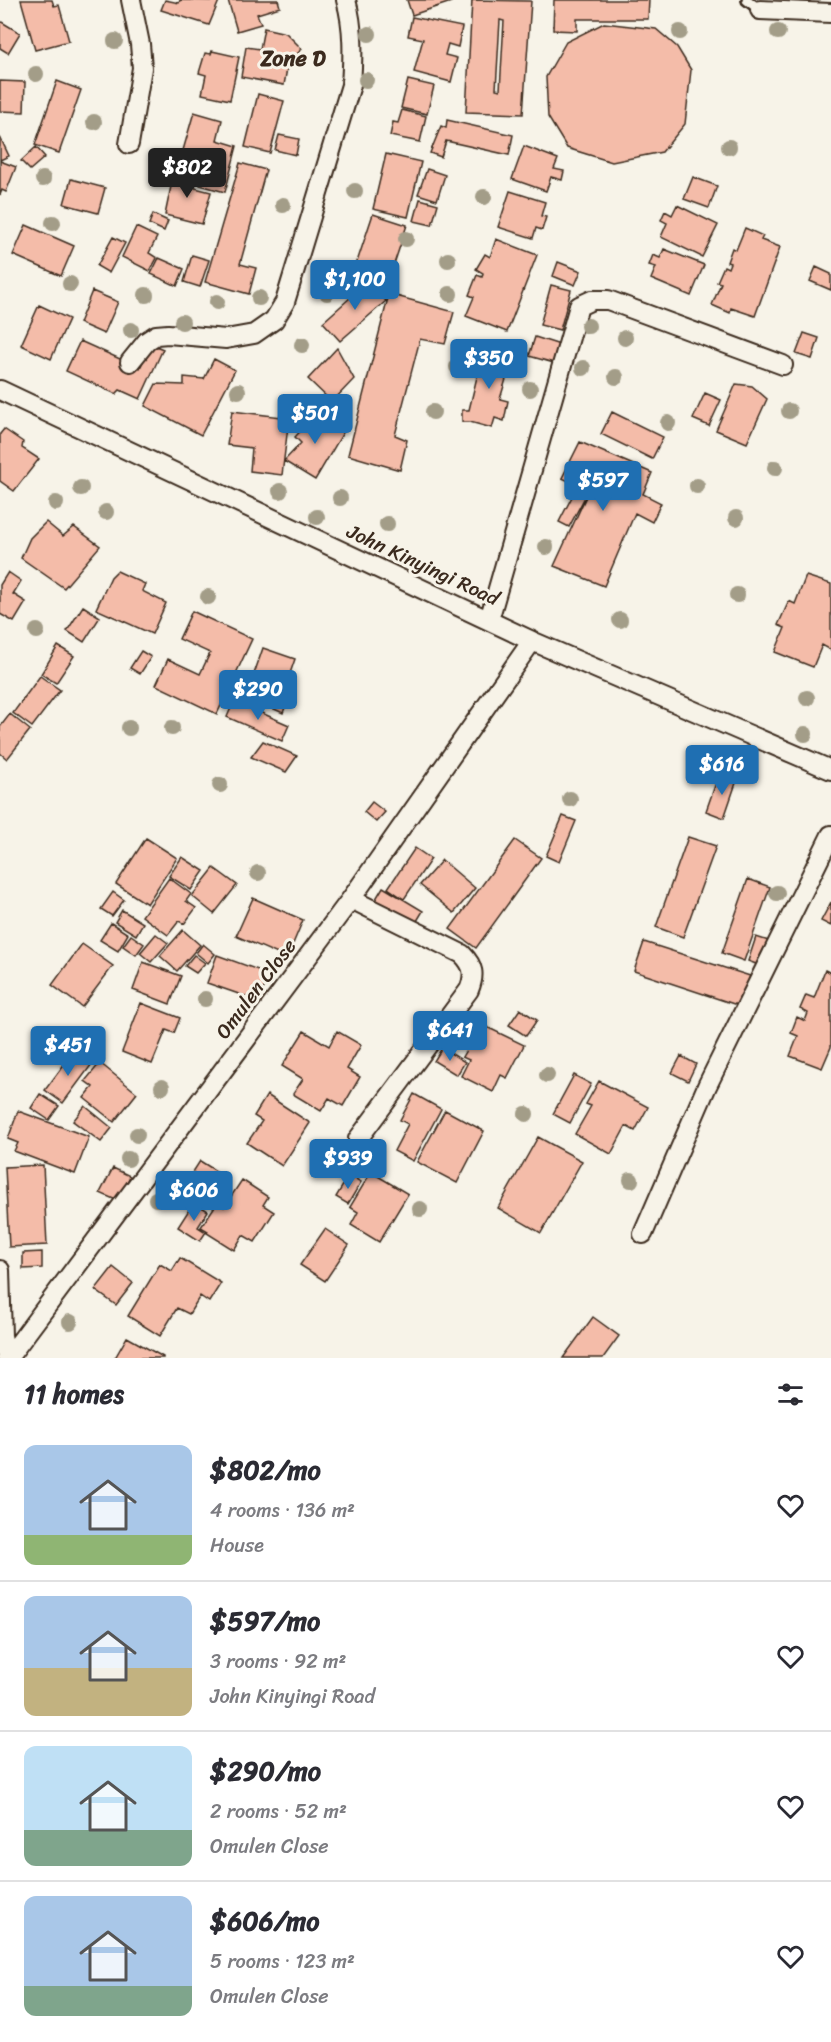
<!DOCTYPE html>
<meta charset="utf-8">
<style>
:root{--surface:#fff;--page:#f7f7f7;--text:#2b2b33;--muted:#7c7c81;--line:#e1e1e2;--accent:#1f6fb2}
body{margin:0;font-family:Sriracha,sans-serif;background:var(--page);color:var(--text);height:100vh;display:flex;flex-direction:column;font-size:22px;white-space:nowrap}
*{box-sizing:border-box;margin:0}
p{font-size:20px;color:var(--muted)}
.icon{flex:none;width:33px;height:33px;fill:none;stroke:currentColor;stroke-width:2;stroke-linecap:round;stroke-linejoin:round}
.map{position:relative;height:1358px;overflow:hidden}
.panel{display:flex;flex-direction:column;background:var(--surface);flex:1}
.panel>*{flex:none}
.price{position:absolute;translate:-50% -51px;padding:0 14px;border-radius:6px;background:var(--accent);color:#fff;font-size:20px;line-height:39px;filter:drop-shadow(0 2px 3px #0008)}
.price::after{content:'';position:absolute;left:50%;top:36px;width:18px;height:14px;margin-left:-9px;background:inherit;clip-path:polygon(0 0,100% 0,50% 100%)}
.price.current{background:#222;color:#fff}
ul{padding:0;list-style:none}
li{display:flex;align-items:center;gap:18px;height:150px;padding:0 24px}
li+li{border-top:2px solid var(--line)}
li span{display:grid;place-items:center;flex:none;width:168px;height:120px;border-radius:12px;color:#555}
li>.icon{margin-inline-start:auto}
span .icon{width:72px;height:72px;fill:#fffc;stroke-width:1}
li b{font-size:26px}
h2{display:flex;justify-content:space-between;align-items:center;height:72px;padding:0 24px;font-size:26px}
.map>svg:first-child{display:block}
.building{fill:#f4bca9;stroke:#3b2a1e;stroke-width:1.5;fill-rule:evenodd}
.lines{fill:none;stroke-linecap:round;stroke-linejoin:round}
.service-casing{stroke:#3b2a1e;stroke-width:14}
.minor-casing{stroke:#3b2a1e;stroke-width:22}
.service{stroke:#f7f3e8;stroke-width:9}
.minor{stroke:#f7f3e8;stroke-width:18}
.tree{fill:#a39d88}
.labels{text-anchor:middle;dominant-baseline:central;stroke-width:6;stroke-linejoin:round;paint-order:stroke}
.street-label{font-size:20px;fill:#3b2a1e;stroke:#f7f3e8}
.quarter-label{font-size:22px;font-weight:bold;fill:#3b2a1e;stroke:#f7f3e8}
</style>
<div class="map">
<svg width="831" height="1358" viewBox="0 0 831 1358">
<rect width="100%" height="100%" fill="#f7f3e8"/>
<filter id="ink" filterUnits="userSpaceOnUse"><feTurbulence type="fractalNoise" baseFrequency=".0167" numOctaves="2"/><feDisplacementMap in="SourceGraphic" scale="12" xChannelSelector="R" yChannelSelector="G"/><feConvolveMatrix kernelMatrix="1 2 1 2 8 2 1 2 1" color-interpolation-filters="sRGB"/></filter>
<g filter="url(#ink)">
<path class="building" d="M 21,0 L 52,0 L 54,6 L 59,5 L 69,41 L 35,50 Z
M 165,0 L 179,3 L 180,0 L 219,1 L 209,25 L 161,10 Z
M 228,0 L 278,0 L 280,7 L 257,14 L 261,24 L 237,31 Z
M 407,0 L 450,0 L 451,2 L 412,15 Z
M 472,0 L 531,1 L 523,114 L 466,112 ZM 500,20 L 504,21 L 500,90 L 496,89 Z
M 554,0 L 649,0 L 648,19 L 577,19 L 577,31 L 553,30 Z
M 412,17 L 462,27 L 458,47 L 448,44 L 445,55 L 457,58 L 451,82 L 414,72 L 423,39 L 408,36 Z
M 0,21 L 20,33 L 8,53 L 0,48 Z
M 604,23 L 656,29 L 677,47 L 691,70 L 685,124 L 662,152 L 612,162 L 567,148 L 548,117 L 546,77 L 566,42 Z
M 264,28 L 286,33 L 302,49 L 288,63 L 284,85 L 241,77 L 246,47 L 260,49 Z
M 212,51 L 239,57 L 230,100 L 202,94 L 206,75 L 199,73 L 205,53 L 211,54 Z
M 408,80 L 434,86 L 427,114 L 401,108 Z
M 0,81 L 25,82 L 24,112 L 0,111 Z
M 57,81 L 81,90 L 59,153 L 35,145 Z
M 258,94 L 284,101 L 270,153 L 245,147 Z
M 402,110 L 426,116 L 420,142 L 390,136 L 393,122 L 398,123 Z
M 194,112 L 222,120 L 217,140 L 237,146 L 225,192 L 200,185 L 206,161 L 182,154 Z
M 447,120 L 513,135 L 509,155 L 446,141 L 441,157 L 430,153 L 441,126 L 446,128 Z
M 279,135 L 299,139 L 296,155 L 275,150 Z
M 0,137 L 9,156 L 0,160 Z
M 524,146 L 558,159 L 554,169 L 564,171 L 562,180 L 551,177 L 546,191 L 512,179 Z
M 36,147 L 45,157 L 30,170 L 21,161 Z
M 386,154 L 421,162 L 408,217 L 373,209 Z
M 0,161 L 16,167 L 6,192 L 2,190 L 0,195 Z
M 240,163 L 266,170 L 240,264 L 256,268 L 249,294 L 205,282 Z
M 427,169 L 445,175 L 437,200 L 418,194 Z
M 174,172 L 197,177 L 195,188 L 211,192 L 202,224 L 165,215 Z
M 693,177 L 717,186 L 709,208 L 684,199 Z
M 71,179 L 105,188 L 98,213 L 64,204 Z
M 510,191 L 545,202 L 541,216 L 546,217 L 542,230 L 536,228 L 533,238 L 498,227 Z
M 420,199 L 438,204 L 432,225 L 414,221 Z
M 677,205 L 718,225 L 702,257 L 661,237 L 667,223 L 661,220 L 665,211 L 672,215 Z
M 153,214 L 168,221 L 164,231 L 149,224 Z
M 373,214 L 407,225 L 390,276 L 356,265 Z
M 26,225 L 74,246 L 61,276 L 13,255 Z
M 136,227 L 157,237 L 149,253 L 157,258 L 150,271 L 122,257 Z
M 745,228 L 763,236 L 761,240 L 780,247 L 755,316 L 731,308 L 730,313 L 712,305 L 721,283 L 717,282 L 724,266 L 728,268 L 730,263 L 727,262 L 732,248 L 736,250 Z
M 113,237 L 125,243 L 109,273 L 97,266 Z
M 496,239 L 537,255 L 507,332 L 466,316 L 474,297 L 469,295 L 477,275 L 482,277 L 483,273 L 476,269 L 485,254 L 490,257 Z
M 664,249 L 704,265 L 691,296 L 651,279 L 656,267 L 649,265 L 653,255 L 660,258 Z
M 192,255 L 209,260 L 200,287 L 184,282 Z
M 159,258 L 184,269 L 177,286 L 151,274 Z
M 558,262 L 581,271 L 575,285 L 553,276 Z
M 816,267 L 831,274 L 831,290 L 810,281 Z
M 369,281 L 386,301 L 340,341 L 323,322 Z
M 551,285 L 571,290 L 560,330 L 540,325 Z
M 92,291 L 118,302 L 104,334 L 79,323 Z
M 389,294 L 454,312 L 445,344 L 420,339 L 395,435 L 407,440 L 400,470 L 348,455 Z
M 39,305 L 69,319 L 51,359 L 21,345 Z
M 804,333 L 819,338 L 812,359 L 796,354 Z
M 535,337 L 560,345 L 554,363 L 529,356 Z
M 80,341 L 140,368 L 151,344 L 163,349 L 140,399 L 120,390 L 116,394 L 66,371 Z
M 337,348 L 354,379 L 332,402 L 308,379 Z
M 493,350 L 513,356 L 500,399 L 508,401 L 504,421 L 495,418 L 492,428 L 470,422 L 462,422 L 462,410 L 469,410 L 483,352 L 491,354 Z
M 214,359 L 235,370 L 201,435 L 145,406 L 156,384 L 184,385 L 184,377 L 204,379 Z
M 736,384 L 752,386 L 767,399 L 747,443 L 716,430 Z
M 705,393 L 721,400 L 709,426 L 693,419 Z
M 321,409 L 344,431 L 315,480 L 284,461 L 301,443 L 295,437 Z
M 232,411 L 289,418 L 282,475 L 250,471 L 252,448 L 227,445 Z
M 612,412 L 663,437 L 652,459 L 601,434 Z
M 4,429 L 23,442 L 22,448 L 39,459 L 14,491 L 0,481 L 0,434 Z
M 580,442 L 652,473 L 643,494 L 661,503 L 652,522 L 635,513 L 604,586 L 554,566 L 589,490 L 562,478 Z
M 577,487 L 587,493 L 569,527 L 559,522 Z
M 46,522 L 63,536 L 74,527 L 100,546 L 64,588 L 21,558 L 30,538 Z
M 117,571 L 145,584 L 142,591 L 166,603 L 152,634 L 96,609 L 111,577 Z
M 8,572 L 21,581 L 13,594 L 26,602 L 14,622 L 0,614 L 0,585 Z
M 806,576 L 831,584 L 831,650 L 822,645 L 813,667 L 775,652 L 785,628 L 778,625 L 789,601 L 795,604 Z
M 83,606 L 100,617 L 84,642 L 67,631 Z
M 192,611 L 252,639 L 217,714 L 156,685 L 168,659 L 200,674 L 210,653 L 179,639 Z
M 58,646 L 74,656 L 56,683 L 41,674 Z
M 263,648 L 295,659 L 286,685 L 254,674 Z
M 141,651 L 151,657 L 140,674 L 130,668 Z
M 40,676 L 60,690 L 32,727 L 13,713 Z
M 279,689 L 290,694 L 283,713 L 272,708 Z
M 234,701 L 289,725 L 282,741 L 227,717 Z
M 10,714 L 30,730 L 7,759 L 0,753 L 0,727 Z
M 263,741 L 297,756 L 286,772 L 251,757 Z
M 719,774 L 737,780 L 724,818 L 706,811 Z
M 372,802 L 385,812 L 376,822 L 364,812 Z
M 563,816 L 576,821 L 559,862 L 546,856 Z
M 688,837 L 716,846 L 683,937 L 656,927 Z
M 146,838 L 177,858 L 147,904 L 116,884 Z
M 515,840 L 541,858 L 476,948 L 450,929 Z
M 415,848 L 431,859 L 404,899 L 388,888 Z
M 182,857 L 204,871 L 191,890 L 169,876 Z
M 442,860 L 475,888 L 454,913 L 420,885 Z
M 214,868 L 237,885 L 214,914 L 192,896 Z
M 169,878 L 191,894 L 186,901 L 196,908 L 184,924 L 179,921 L 168,935 L 142,916 Z
M 748,879 L 770,887 L 744,961 L 722,953 Z
M 383,887 L 423,911 L 414,926 L 374,902 Z
M 113,892 L 124,900 L 112,916 L 101,909 Z
M 253,898 L 303,920 L 287,958 L 236,936 Z
M 831,902 L 831,926 L 821,921 Z
M 122,910 L 143,923 L 136,935 L 115,922 Z
M 111,923 L 128,934 L 118,951 L 100,940 Z
M 183,930 L 200,945 L 177,971 L 160,956 Z
M 156,934 L 168,943 L 151,962 L 140,953 Z
M 131,935 L 144,944 L 136,955 L 123,946 Z
M 756,937 L 772,942 L 764,967 L 748,961 Z
M 644,942 L 750,976 L 740,1006 L 634,971 Z
M 82,944 L 113,966 L 82,1007 L 52,985 Z
M 203,944 L 215,954 L 208,963 L 196,953 Z
M 194,955 L 205,963 L 196,973 L 185,966 Z
M 217,955 L 269,974 L 259,1001 L 207,983 Z
M 143,962 L 181,976 L 170,1004 L 133,990 Z
M 825,970 L 831,973 L 831,1047 L 822,1068 L 790,1056 L 798,1036 L 791,1033 L 797,1017 L 805,1021 L 808,1013 L 800,1009 L 806,995 L 814,998 Z
M 141,1003 L 180,1018 L 174,1033 L 166,1030 L 152,1064 L 122,1052 Z
M 520,1009 L 537,1020 L 526,1036 L 509,1025 Z
M 468,1018 L 524,1045 L 507,1078 L 501,1075 L 493,1092 L 461,1076 L 469,1060 L 462,1057 L 466,1050 L 456,1045 Z
M 304,1031 L 329,1046 L 337,1031 L 361,1045 L 347,1069 L 360,1077 L 343,1106 L 329,1098 L 321,1111 L 293,1094 L 303,1079 L 282,1066 Z
M 442,1048 L 465,1062 L 457,1075 L 434,1061 Z
M 74,1051 L 92,1064 L 63,1103 L 45,1090 Z
M 681,1056 L 696,1064 L 688,1081 L 672,1073 Z
M 100,1063 L 137,1093 L 114,1122 L 84,1098 L 93,1087 L 85,1081 Z
M 574,1075 L 591,1084 L 570,1123 L 553,1114 Z
M 599,1081 L 648,1107 L 635,1131 L 626,1126 L 611,1154 L 575,1134 L 591,1106 L 586,1104 Z
M 40,1094 L 59,1106 L 49,1120 L 31,1108 Z
M 414,1094 L 441,1109 L 413,1161 L 394,1151 L 408,1124 L 400,1120 Z
M 267,1095 L 310,1123 L 282,1166 L 247,1143 L 262,1121 L 254,1116 Z
M 85,1106 L 112,1128 L 101,1142 L 73,1121 Z
M 445,1110 L 484,1131 L 457,1183 L 417,1162 Z
M 18,1111 L 89,1137 L 75,1174 L 14,1151 L 18,1143 L 8,1139 Z
M 538,1137 L 582,1161 L 541,1233 L 498,1208 Z
M 200,1161 L 224,1176 L 206,1204 L 182,1189 Z
M 43,1165 L 47,1245 L 9,1247 L 5,1167 Z
M 113,1168 L 130,1176 L 118,1201 L 100,1193 Z
M 371,1172 L 408,1194 L 379,1242 L 351,1225 L 358,1212 L 350,1207 Z
M 349,1175 L 361,1182 L 348,1204 L 336,1197 Z
M 242,1180 L 268,1197 L 263,1205 L 274,1212 L 255,1242 L 243,1235 L 234,1250 L 207,1233 L 208,1231 L 201,1227 L 217,1203 L 224,1207 Z
M 194,1202 L 208,1211 L 198,1227 L 206,1232 L 200,1241 L 178,1227 Z
M 325,1229 L 349,1245 L 325,1281 L 300,1265 Z
M 42,1252 L 42,1268 L 23,1269 L 23,1253 Z
M 180,1258 L 221,1283 L 209,1302 L 200,1296 L 189,1314 L 177,1308 L 160,1336 L 128,1316 L 160,1264 L 172,1271 Z
M 113,1267 L 133,1283 L 116,1305 L 95,1290 Z
M 593,1317 L 619,1336 L 603,1358 L 563,1358 Z
M 127,1337 L 163,1357 L 163,1358 L 115,1358 Z"/>
<g class="lines">
<g class="service-casing">
<path id="service" d="M 747,0 L 760,10"/>
</g>
<g class="minor-casing">
<path id="minor" d="M 760,10 L 831,13
M 129,144 L 142,68 L 140,44 L 131,0
M 130,362 L 147,341 L 156,335 L 168,334 L 226,339 L 254,334 L 274,320 L 285,302 L 351,85 C 353,56 354,28 346,0
M 0,390 L 532,641 L 831,770
M 489,620 L 579,306 L 592,300 L 608,300 L 783,365
M 351,899 L 462,954 C 474,966 475,975 469,990 L 358,1139
M 643,1234 L 707,1086 L 831,835
M 0,1270 L 2,1336 L 7,1358
M 8,1358 L 351,899 L 532,641"/>
</g>
<use href="#service" class="service"/>
<use href="#minor" class="minor"/>
</g>
<g class="tree">
<circle cx="680" cy="32" r="8"/>
<circle cx="778" cy="32" r="8"/>
<circle cx="369" cy="34" r="8"/>
<circle cx="115" cy="41" r="8"/>
<circle cx="36" cy="74" r="8"/>
<circle cx="366" cy="80" r="8"/>
<circle cx="94" cy="122" r="8"/>
<circle cx="729" cy="147" r="8"/>
<circle cx="43" cy="179" r="8"/>
<circle cx="355" cy="191" r="8"/>
<circle cx="484" cy="197" r="8"/>
<circle cx="283" cy="205" r="8"/>
<circle cx="53" cy="223" r="8"/>
<circle cx="406" cy="239" r="8"/>
<circle cx="448" cy="260" r="8"/>
<circle cx="70" cy="284" r="8"/>
<circle cx="327" cy="293" r="8"/>
<circle cx="450" cy="294" r="8"/>
<circle cx="146" cy="295" r="8"/>
<circle cx="259" cy="298" r="8"/>
<circle cx="217" cy="302" r="8"/>
<circle cx="182" cy="322" r="8"/>
<circle cx="588" cy="326" r="8"/>
<circle cx="131" cy="330" r="8"/>
<circle cx="625" cy="338" r="8"/>
<circle cx="302" cy="345" r="8"/>
<circle cx="457" cy="367" r="8"/>
<circle cx="583" cy="368" r="8"/>
<circle cx="616" cy="377" r="8"/>
<circle cx="530" cy="389" r="8"/>
<circle cx="238" cy="391" r="8"/>
<circle cx="789" cy="411" r="8"/>
<circle cx="433" cy="412" r="8"/>
<circle cx="668" cy="423" r="8"/>
<circle cx="775" cy="468" r="8"/>
<circle cx="697" cy="486" r="8"/>
<circle cx="81" cy="488" r="8"/>
<circle cx="280" cy="491" r="8"/>
<circle cx="340" cy="498" r="8"/>
<circle cx="56" cy="503" r="8"/>
<circle cx="106" cy="512" r="8"/>
<circle cx="317" cy="517" r="8"/>
<circle cx="736" cy="518" r="8"/>
<circle cx="387" cy="524" r="8"/>
<circle cx="546" cy="547" r="8"/>
<circle cx="737" cy="595" r="8"/>
<circle cx="208" cy="597" r="8"/>
<circle cx="620" cy="620" r="8"/>
<circle cx="37" cy="631" r="8"/>
<circle cx="807" cy="698" r="8"/>
<circle cx="129" cy="728" r="8"/>
<circle cx="172" cy="728" r="8"/>
<circle cx="805" cy="734" r="8"/>
<circle cx="220" cy="785" r="8"/>
<circle cx="570" cy="799" r="8"/>
<circle cx="258" cy="873" r="8"/>
<circle cx="777" cy="893" r="8"/>
<circle cx="205" cy="999" r="8"/>
<circle cx="547" cy="1075" r="8"/>
<circle cx="162" cy="1087" r="8"/>
<circle cx="526" cy="1114" r="8"/>
<circle cx="137" cy="1135" r="8"/>
<circle cx="128" cy="1159" r="8"/>
<circle cx="631" cy="1180" r="8"/>
<circle cx="156" cy="1199" r="8"/>
<circle cx="420" cy="1209" r="8"/>
<circle cx="70" cy="1322" r="8"/>
</g>
</g>
<g class="labels">
<g class="street-label">
<text transform="translate(423 565) rotate(25)">John Kinyingi Road</text>
<text transform="translate(256 989) rotate(-53)">Omulen Close</text>
</g>
<g class="quarter-label">
<text x="293" y="58">Zone D</text>
</g>
</g>
</svg>
<b class="price current" style="left:187px;top:199px">$802</b>
<b class="price" style="left:355px;top:311px">$1,100</b>
<b class="price" style="left:489px;top:390px">$350</b>
<b class="price" style="left:315px;top:445px">$501</b>
<b class="price" style="left:603px;top:512px">$597</b>
<b class="price" style="left:258px;top:721px">$290</b>
<b class="price" style="left:722px;top:796px">$616</b>
<b class="price" style="left:450px;top:1062px">$641</b>
<b class="price" style="left:68px;top:1077px">$451</b>
<b class="price" style="left:348px;top:1190px">$939</b>
<b class="price" style="left:194px;top:1222px">$606</b>
</div>
<section class="panel">
<h2>11 homes<svg class="icon" aria-label="filters" viewBox="0 0 24 24"><path d="M4 7h16M4 17h16"/><circle cx="9" cy="7" r="2"/><circle cx="15" cy="17" r="2"/></svg></h2>
<ul>
<li><span style="background:linear-gradient(#a9c7e8 75%,#8fb573 0)"><svg class="icon" aria-label="home" viewBox="0 0 24 24"><path d="M3 11l9-7 9 7M6 9v11h12V9"/></svg></span><div><b>$802/mo</b><p>4 rooms · 136 m²</p><p>House</p></div><svg class="icon" aria-label="heart" viewBox="0 0 24 24"><path d="M12 20l-8-8c-3-5 5-10 8-4 3-6 11-1 8 4z"/></svg></li>
<li><span style="background:linear-gradient(#a9c7e8 60%,#c2b280 0)"><svg class="icon" aria-label="home" viewBox="0 0 24 24"><path d="M3 11l9-7 9 7M6 9v11h12V9"/></svg></span><div><b>$597/mo</b><p>3 rooms · 92 m²</p><p>John Kinyingi Road</p></div><svg class="icon" aria-label="heart" viewBox="0 0 24 24"><path d="M12 20l-8-8c-3-5 5-10 8-4 3-6 11-1 8 4z"/></svg></li>
<li><span style="background:linear-gradient(#bfe0f5 70%,#7fa58c 0)"><svg class="icon" aria-label="home" viewBox="0 0 24 24"><path d="M3 11l9-7 9 7M6 9v11h12V9"/></svg></span><div><b>$290/mo</b><p>2 rooms · 52 m²</p><p>Omulen Close</p></div><svg class="icon" aria-label="heart" viewBox="0 0 24 24"><path d="M12 20l-8-8c-3-5 5-10 8-4 3-6 11-1 8 4z"/></svg></li>
<li><span style="background:linear-gradient(#a9c7e8 75%,#7fa58c 0)"><svg class="icon" aria-label="home" viewBox="0 0 24 24"><path d="M3 11l9-7 9 7M6 9v11h12V9"/></svg></span><div><b>$606/mo</b><p>5 rooms · 123 m²</p><p>Omulen Close</p></div><svg class="icon" aria-label="heart" viewBox="0 0 24 24"><path d="M12 20l-8-8c-3-5 5-10 8-4 3-6 11-1 8 4z"/></svg></li>
</ul>
</section>
